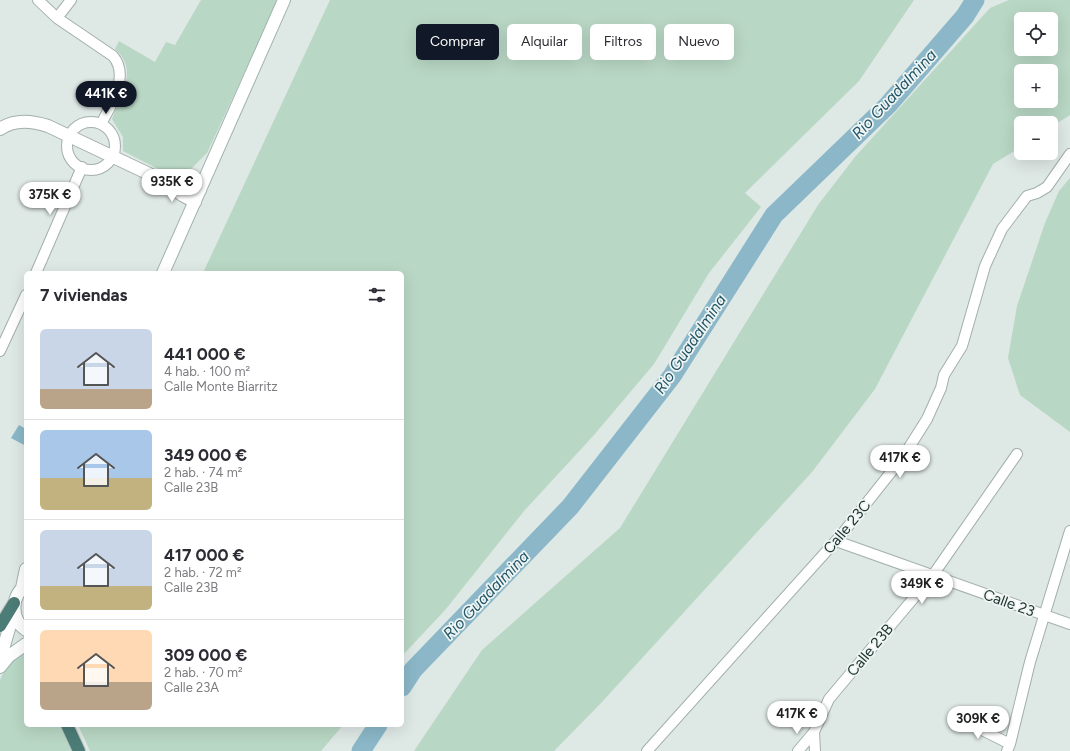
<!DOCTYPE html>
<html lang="es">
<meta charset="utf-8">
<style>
:root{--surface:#fff;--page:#f2f2f3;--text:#2b2b33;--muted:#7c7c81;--line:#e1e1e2;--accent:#111827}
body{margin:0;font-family:Figtree,sans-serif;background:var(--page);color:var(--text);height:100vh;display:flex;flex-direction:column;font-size:15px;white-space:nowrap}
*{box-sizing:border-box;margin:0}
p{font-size:13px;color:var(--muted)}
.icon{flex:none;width:22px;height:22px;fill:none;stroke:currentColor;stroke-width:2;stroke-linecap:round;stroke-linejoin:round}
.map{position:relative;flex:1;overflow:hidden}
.sheet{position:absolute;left:24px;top:271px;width:380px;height:456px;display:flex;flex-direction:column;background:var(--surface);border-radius:6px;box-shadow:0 4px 16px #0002}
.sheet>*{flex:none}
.top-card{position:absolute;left:416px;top:24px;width:380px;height:36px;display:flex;gap:8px}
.fabs{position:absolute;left:1014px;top:12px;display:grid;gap:8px}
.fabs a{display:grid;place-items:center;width:44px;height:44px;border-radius:6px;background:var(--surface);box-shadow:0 4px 16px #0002;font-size:20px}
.price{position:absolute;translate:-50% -34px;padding:0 9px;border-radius:14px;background:#fff;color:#222;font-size:13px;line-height:26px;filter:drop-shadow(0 1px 2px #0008)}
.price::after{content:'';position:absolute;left:50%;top:24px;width:12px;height:9px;margin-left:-6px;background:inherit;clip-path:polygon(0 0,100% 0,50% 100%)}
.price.on{background:var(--accent);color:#fff}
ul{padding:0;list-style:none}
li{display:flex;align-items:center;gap:12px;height:100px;padding:0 16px}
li+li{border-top:1px solid var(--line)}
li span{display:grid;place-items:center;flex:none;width:112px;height:80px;border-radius:6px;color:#555}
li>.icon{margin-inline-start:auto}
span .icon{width:48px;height:48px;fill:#fffc;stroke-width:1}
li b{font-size:17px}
h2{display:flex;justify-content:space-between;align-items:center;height:48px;padding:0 16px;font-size:17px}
.tag{padding:0 14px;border-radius:6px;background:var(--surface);box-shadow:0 4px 16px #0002;font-size:14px;line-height:36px}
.tag.on{background:var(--accent);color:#fff}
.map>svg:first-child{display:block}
.green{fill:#b9d7c5;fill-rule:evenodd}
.water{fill:#8bb7c8}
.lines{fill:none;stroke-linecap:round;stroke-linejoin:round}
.river{stroke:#8bb7c8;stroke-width:19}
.minor-casing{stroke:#a2afac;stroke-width:12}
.tertiary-casing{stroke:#a2afac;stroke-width:14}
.secondary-casing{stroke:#9fb2ae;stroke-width:14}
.trunk-casing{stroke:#bcc3c2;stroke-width:14}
.minor{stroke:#fff;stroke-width:10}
.tertiary{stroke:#fff;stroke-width:12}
.secondary{stroke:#fff;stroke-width:12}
.trunk{stroke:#4c7c76;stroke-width:12}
.labels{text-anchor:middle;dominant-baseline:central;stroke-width:3.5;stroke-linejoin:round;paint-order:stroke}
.street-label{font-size:15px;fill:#213633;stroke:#eef5f2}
.water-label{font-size:16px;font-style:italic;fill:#23556a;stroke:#eef5f2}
</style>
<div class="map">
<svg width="1070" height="751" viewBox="0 0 1070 751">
<rect width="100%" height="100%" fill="#dee8e5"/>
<path class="green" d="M 201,0 L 278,0 L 207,153 L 189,171 L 170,175 L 123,151 L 123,137 L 112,119 C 121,94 139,70 115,49 L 119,41 L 155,62 L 166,42 L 175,45 Z
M 330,0 L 914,0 L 859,81 L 745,193 L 761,207 L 709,273 L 654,364 L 594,435 L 524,511 L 446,609 L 402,656 L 402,273 L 203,273 Z
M 1009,0 L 1070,0 L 1070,115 L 1051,127 L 1051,123 L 1021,123 L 1021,147 L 993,164 L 875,389 L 812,472 L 602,702 L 554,751 L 414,751 L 482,650 L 620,528 L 818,205 L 855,157 L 990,8 ZM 1021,19 L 1051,19 L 1051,49 L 1021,49 ZM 1021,71 L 1051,71 L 1051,101 L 1021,101 Z
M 1070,178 L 1070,432 L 1020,395 L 1008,358 L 1017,306 L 1045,223 L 1059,191 Z
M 26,650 L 26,725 L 62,725 L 73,751 L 0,751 L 0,680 L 7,665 Z
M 78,725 L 343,725 L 321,751 L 90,751 Z"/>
<path class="water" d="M 19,425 L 26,429 L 26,446 L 11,438 Z"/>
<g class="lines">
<path class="river" d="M 402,687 L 413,670 L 570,507 L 672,376 L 774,215 L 888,105 L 965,16 L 975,0
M 361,751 L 378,725"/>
<g class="minor-casing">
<path id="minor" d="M 38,0 L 57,18 L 113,56 C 130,76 111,105 101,124
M 57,18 L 71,0
M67 146a24 24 0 1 1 48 0a24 24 0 1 1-48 0Z
M 36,273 L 82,167
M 0,351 L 26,295
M 836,541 L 1070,624
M 956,717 L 1010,744
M 647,751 L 842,534 L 903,457 L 927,419 L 941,388 L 944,375 L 962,346 L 985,266 L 1002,229 L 1027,196 L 1037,193 L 1047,187 L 1070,154
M 798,751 L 814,732
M 815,751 L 814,732 L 829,699 L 933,575 L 1017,454
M 1007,751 L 1010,744 L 1030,662 L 1070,531"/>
</g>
<g class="tertiary-casing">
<path id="tertiary" d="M 0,129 C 14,119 33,121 48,126 L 164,181 L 182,195 L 195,202
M 165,181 L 187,184 L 200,190"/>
</g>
<g class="secondary-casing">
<path id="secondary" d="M 163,273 L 284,0
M 26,585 C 11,596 10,619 26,630
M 22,588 L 26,569
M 0,659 L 14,612
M 0,667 L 9,656 L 26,644"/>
</g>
<g class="trunk-casing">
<path id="trunk" d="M 0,626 L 14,603
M 67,725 L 79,751"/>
</g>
<use href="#minor" class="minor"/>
<use href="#tertiary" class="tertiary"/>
<use href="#secondary" class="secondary"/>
<use href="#trunk" class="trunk"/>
</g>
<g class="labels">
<g class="street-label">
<text transform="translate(847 527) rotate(-50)">Calle 23C</text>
<text transform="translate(1009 603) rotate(20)">Calle 23</text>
<text transform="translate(870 650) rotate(-50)">Calle 23B</text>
</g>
<g class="water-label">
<text transform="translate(894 94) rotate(-47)">Rio Guadalmina</text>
<text transform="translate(690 344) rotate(-56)">Rio Guadalmina</text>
<text transform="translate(486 595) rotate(-46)">Rio Guadalmina</text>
</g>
</g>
</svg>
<div class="fabs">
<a><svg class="icon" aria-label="locate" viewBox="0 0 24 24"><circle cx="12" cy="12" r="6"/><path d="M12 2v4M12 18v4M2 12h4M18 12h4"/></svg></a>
<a>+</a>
<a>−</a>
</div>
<b class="price on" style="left:106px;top:115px">441K €</b>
<b class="price" style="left:172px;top:203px">935K €</b>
<b class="price" style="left:50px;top:216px">375K €</b>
<b class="price" style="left:900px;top:479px">417K €</b>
<b class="price" style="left:922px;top:605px">349K €</b>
<b class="price" style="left:797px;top:735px">417K €</b>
<b class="price" style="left:978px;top:740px">309K €</b>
<div class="top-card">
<a class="tag on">Comprar</a>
<a class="tag">Alquilar</a>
<a class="tag">Filtros</a>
<a class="tag">Nuevo</a>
</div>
<section class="sheet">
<h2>7 viviendas<svg class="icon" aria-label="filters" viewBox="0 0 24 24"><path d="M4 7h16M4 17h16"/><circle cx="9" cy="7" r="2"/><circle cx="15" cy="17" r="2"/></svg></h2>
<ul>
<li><span style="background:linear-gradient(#c9d6e8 75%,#b9a48a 0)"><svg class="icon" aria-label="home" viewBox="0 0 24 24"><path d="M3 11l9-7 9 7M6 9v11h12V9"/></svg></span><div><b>441 000 €</b><p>4 hab. · 100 m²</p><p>Calle Monte Biarritz</p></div></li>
<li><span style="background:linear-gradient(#a9c7e8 60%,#c2b280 0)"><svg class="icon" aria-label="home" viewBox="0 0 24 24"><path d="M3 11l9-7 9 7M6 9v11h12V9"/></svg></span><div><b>349 000 €</b><p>2 hab. · 74 m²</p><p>Calle 23B</p></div></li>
<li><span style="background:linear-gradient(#c9d6e8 70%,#c2b280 0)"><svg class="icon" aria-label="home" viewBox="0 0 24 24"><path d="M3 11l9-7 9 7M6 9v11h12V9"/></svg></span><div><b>417 000 €</b><p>2 hab. · 72 m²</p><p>Calle 23B</p></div></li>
<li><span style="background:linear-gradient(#ffd9b3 65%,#b9a48a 0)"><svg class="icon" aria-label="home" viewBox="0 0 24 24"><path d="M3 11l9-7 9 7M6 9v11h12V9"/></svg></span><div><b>309 000 €</b><p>2 hab. · 70 m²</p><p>Calle 23A</p></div></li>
</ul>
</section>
</div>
